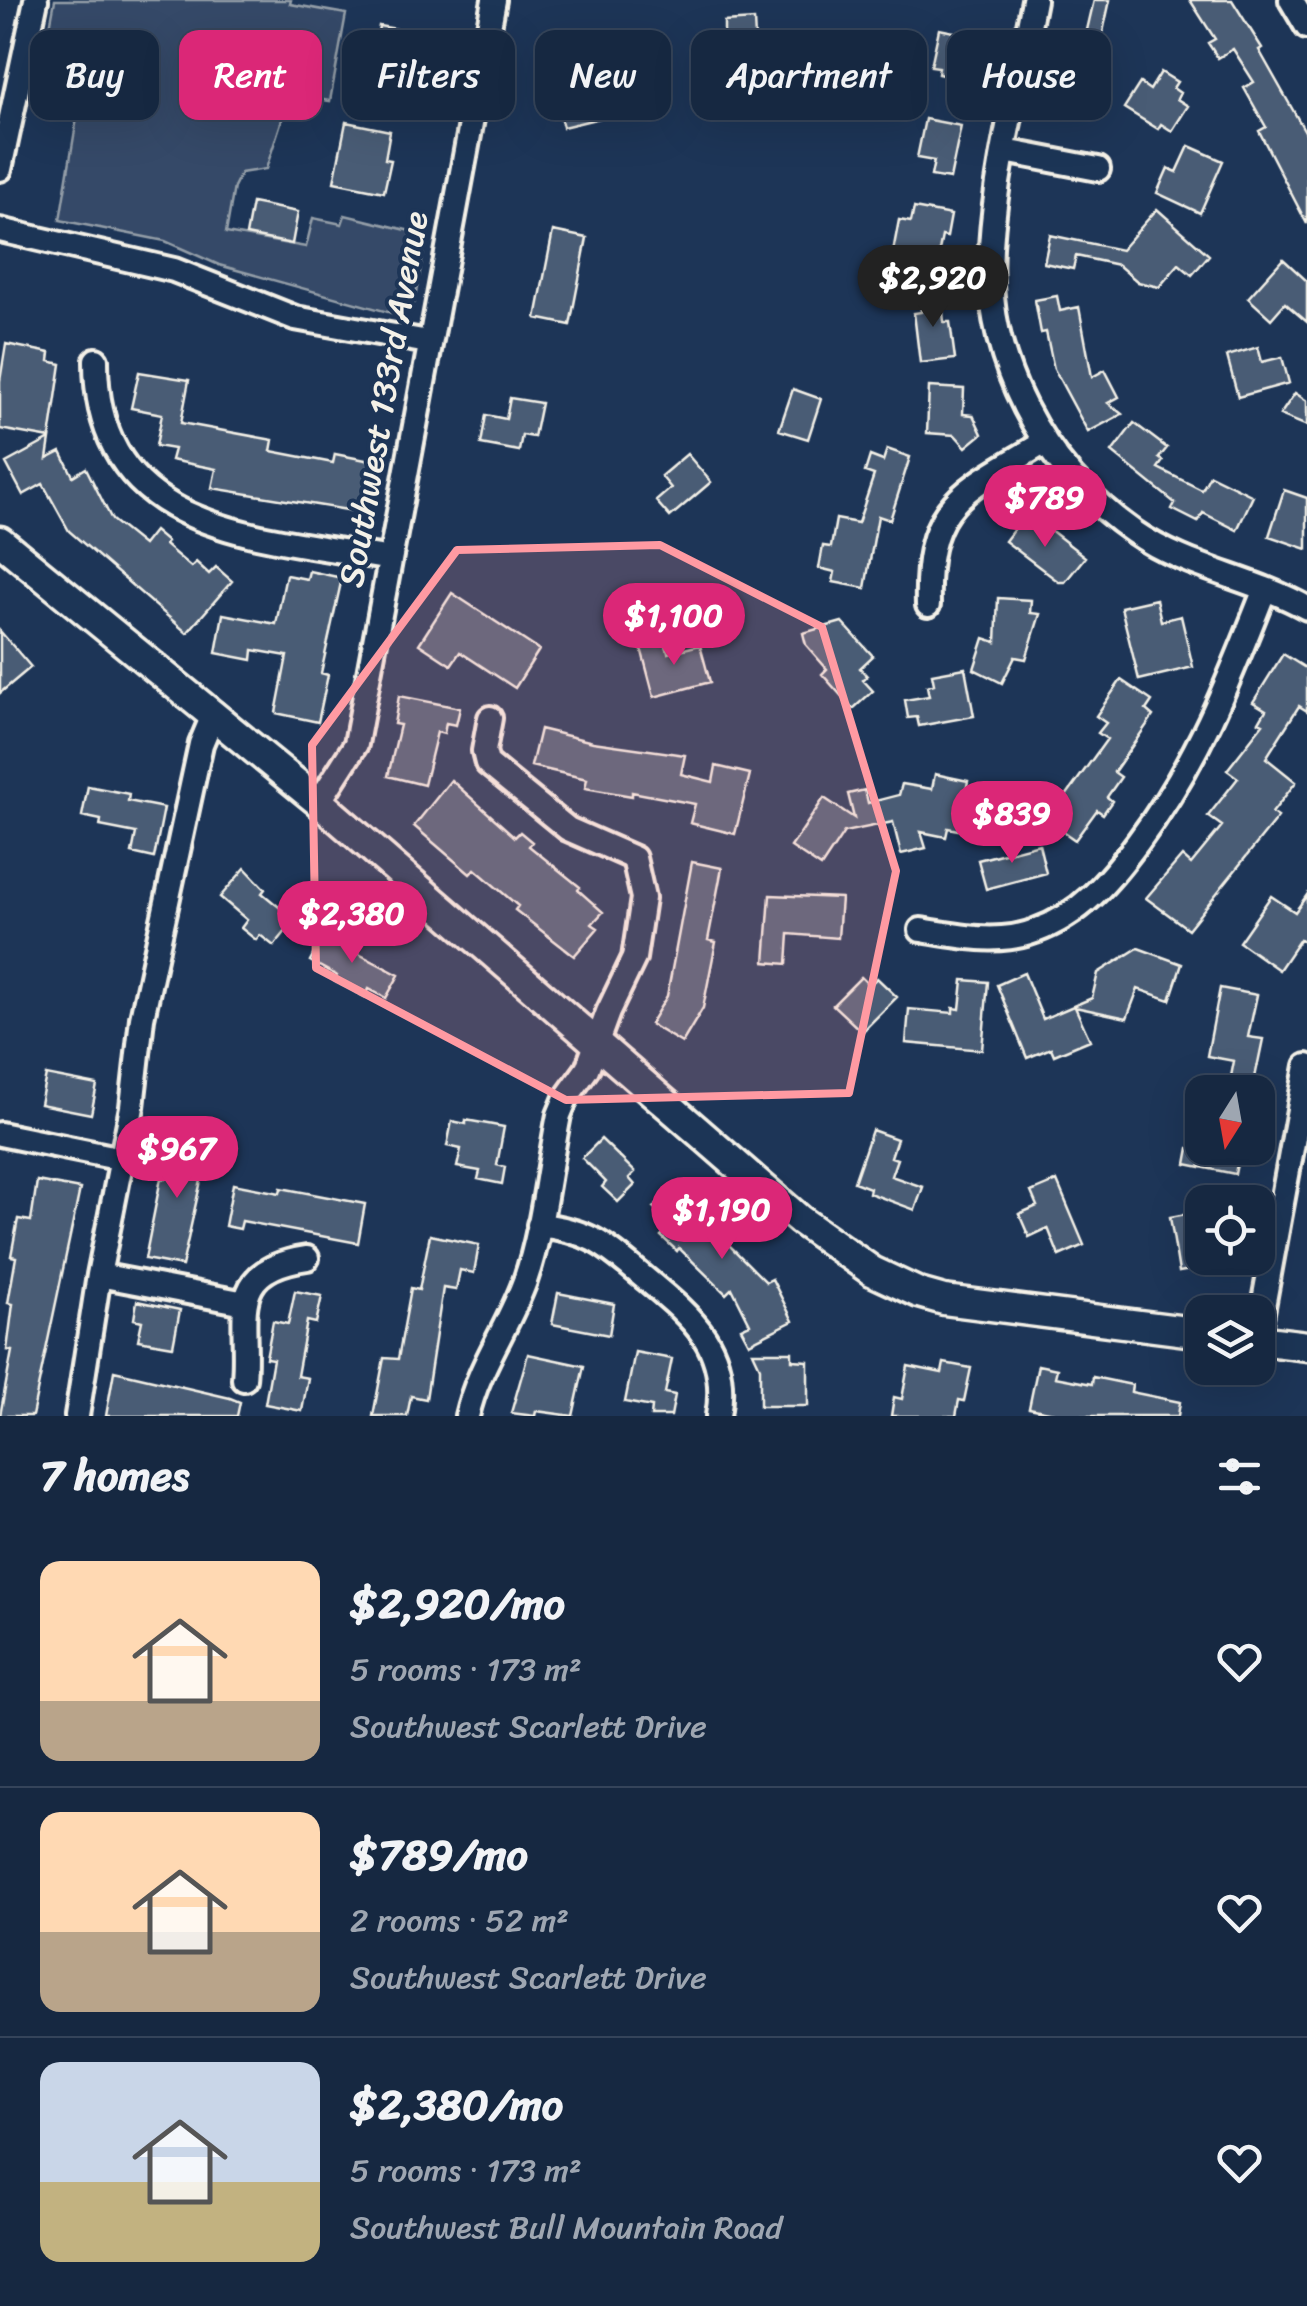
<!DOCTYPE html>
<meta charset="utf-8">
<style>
:root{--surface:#162841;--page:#1f3048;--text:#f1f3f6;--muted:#9ea6b1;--line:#35445a;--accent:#db2777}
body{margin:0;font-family:Sriracha,sans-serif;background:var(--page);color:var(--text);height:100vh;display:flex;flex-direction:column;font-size:38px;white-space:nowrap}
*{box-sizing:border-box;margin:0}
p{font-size:32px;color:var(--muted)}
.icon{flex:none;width:55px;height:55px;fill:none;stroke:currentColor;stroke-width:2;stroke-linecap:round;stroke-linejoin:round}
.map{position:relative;height:1416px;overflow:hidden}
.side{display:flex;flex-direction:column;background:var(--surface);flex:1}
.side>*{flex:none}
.hud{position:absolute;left:30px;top:30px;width:1248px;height:90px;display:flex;gap:20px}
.needle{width:65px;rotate:191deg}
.tools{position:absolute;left:1185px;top:1075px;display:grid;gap:20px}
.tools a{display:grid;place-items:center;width:90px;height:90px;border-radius:20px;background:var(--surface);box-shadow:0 10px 40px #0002,0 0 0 2px var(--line);font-size:50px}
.price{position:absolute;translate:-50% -85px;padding:0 22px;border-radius:35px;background:var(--accent);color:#fff;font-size:32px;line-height:65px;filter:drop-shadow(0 2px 5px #0008)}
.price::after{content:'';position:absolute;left:50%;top:60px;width:30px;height:22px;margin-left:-15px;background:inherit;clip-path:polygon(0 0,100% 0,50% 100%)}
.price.current{background:#222;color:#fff}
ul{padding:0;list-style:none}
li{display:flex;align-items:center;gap:30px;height:250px;padding:0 40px}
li+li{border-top:2px solid var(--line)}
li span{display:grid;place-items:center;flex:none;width:280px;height:200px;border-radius:20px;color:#555}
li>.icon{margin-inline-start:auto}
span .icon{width:120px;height:120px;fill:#fffc;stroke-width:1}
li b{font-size:42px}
h2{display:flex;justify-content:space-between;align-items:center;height:120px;padding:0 40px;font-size:42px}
.tag{padding:0 35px;border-radius:20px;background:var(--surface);box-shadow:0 10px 40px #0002,0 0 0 2px var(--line);font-size:35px;line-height:90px}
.tag.current{background:var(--accent);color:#fff}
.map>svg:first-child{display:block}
.green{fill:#354a67;stroke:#949ea8;stroke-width:2.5}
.building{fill:#485b74;stroke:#f4f1e8;stroke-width:2.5}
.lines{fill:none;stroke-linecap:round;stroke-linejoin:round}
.minor-casing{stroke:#f4f1e8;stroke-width:30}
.major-casing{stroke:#f4f1e8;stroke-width:35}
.minor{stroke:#1d3557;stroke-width:22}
.major{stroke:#1d3557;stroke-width:28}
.marked{fill:#ff9aa2;fill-opacity:0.2;stroke:#ff9aa2;stroke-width:8;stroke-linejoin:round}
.labels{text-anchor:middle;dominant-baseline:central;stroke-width:8;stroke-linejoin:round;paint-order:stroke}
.street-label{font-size:35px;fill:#f4f1e8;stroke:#1d3557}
</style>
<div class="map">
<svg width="1307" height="1416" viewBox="0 0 1307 1416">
<rect width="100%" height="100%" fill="#1d3557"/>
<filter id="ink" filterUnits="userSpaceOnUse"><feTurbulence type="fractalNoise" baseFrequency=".01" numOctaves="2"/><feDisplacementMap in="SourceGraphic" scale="20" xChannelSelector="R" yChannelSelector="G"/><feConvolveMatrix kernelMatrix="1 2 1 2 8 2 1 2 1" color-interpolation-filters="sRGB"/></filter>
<g filter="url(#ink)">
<path class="green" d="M 55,0 L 291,0 L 290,4 L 346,14 L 330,101 L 290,95 L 266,169 L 241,173 L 234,187 L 226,233 L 306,247 L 313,218 L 342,224 L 345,215 L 427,235 L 414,303 L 395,314 L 219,265 L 165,241 L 60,220 L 83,82 L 41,75 Z"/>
<path class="building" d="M 1094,0 L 1110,0 L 1100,46 L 1100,54 L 1104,55 L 1100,76 L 1095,75 L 1090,103 L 1064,98 L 1072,59 L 1065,58 L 1068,40 L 1084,43 Z
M 1190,0 L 1232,0 L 1262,48 L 1259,50 L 1307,135 L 1307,224 L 1259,131 L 1266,127 L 1244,88 L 1254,82 L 1233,49 L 1218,58 L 1208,43 L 1215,39 Z
M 754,20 L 755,39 L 724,40 L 724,22 Z
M 379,26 L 408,31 L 403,54 L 434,60 L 429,85 L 398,79 L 395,94 L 367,89 L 370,74 L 358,71 L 363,47 L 375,49 Z
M 939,29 L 979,37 L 969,88 L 950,85 L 952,77 L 938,74 L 939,67 L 931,66 Z
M 575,38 L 577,48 L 591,44 L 594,58 L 604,55 L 620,113 L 563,127 L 557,106 L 576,101 L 568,67 L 548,59 L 545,46 Z
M 1161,72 L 1177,82 L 1173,88 L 1180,93 L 1177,99 L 1188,106 L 1172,131 L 1161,124 L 1158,129 L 1124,108 L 1140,83 L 1150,90 Z
M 925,119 L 961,126 L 950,179 L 931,176 L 934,161 L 917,158 Z
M 346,122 L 390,131 L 385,159 L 391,160 L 384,192 L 334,182 Z
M 1189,146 L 1223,161 L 1200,213 L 1157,193 L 1168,168 L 1177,172 Z
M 252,203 L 298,212 L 292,244 L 246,235 Z
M 914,208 L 951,215 L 947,237 L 942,236 L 936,266 L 892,257 L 899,220 L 911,222 Z
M 1157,209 L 1209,255 L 1192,275 L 1179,264 L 1159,287 L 1138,282 L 1118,265 L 1076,256 L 1073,269 L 1044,263 L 1050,235 L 1121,250 Z
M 553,231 L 587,238 L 570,325 L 536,318 Z
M 1283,259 L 1307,281 L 1307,322 L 1285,303 L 1271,319 L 1248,298 Z
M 941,291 L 944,322 L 950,322 L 955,359 L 920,363 L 914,313 L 921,312 L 919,293 Z
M 1057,296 L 1060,311 L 1079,307 L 1092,377 L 1105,370 L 1119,397 L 1108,403 L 1122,414 L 1088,432 L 1054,369 L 1046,332 L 1041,333 L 1035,300 Z
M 6,344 L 50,353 L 49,361 L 61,364 L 50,438 L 0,429 L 0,381 Z
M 1258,347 L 1262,362 L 1282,357 L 1289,383 L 1238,397 L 1227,356 Z
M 139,372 L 189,380 L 181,423 L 273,440 L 271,451 L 333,463 L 335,454 L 376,462 L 366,513 L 212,488 L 216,469 L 171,460 L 174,449 L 156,446 L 162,414 L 131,408 Z
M 929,387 L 964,389 L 963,414 L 973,415 L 982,434 L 966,447 L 955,435 L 927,433 Z
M 793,389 L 821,399 L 808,439 L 779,430 Z
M 1295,393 L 1307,401 L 1307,426 L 1280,415 Z
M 510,398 L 541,403 L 534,437 L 522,435 L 519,451 L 481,444 L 486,415 L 506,419 Z
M 1134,423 L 1167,448 L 1159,458 L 1163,461 L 1158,468 L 1202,490 L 1210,475 L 1253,496 L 1237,530 L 1203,513 L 1198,522 L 1172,509 L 1175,503 L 1112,452 Z
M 50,439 L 47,459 L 61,452 L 73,476 L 86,468 L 112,520 L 143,545 L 154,531 L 167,542 L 165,545 L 191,567 L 196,562 L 209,574 L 216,567 L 232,581 L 187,633 L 69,531 L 43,484 L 23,495 L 6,463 Z
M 887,449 L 910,457 L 890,520 L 878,516 L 865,588 L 833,582 L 835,572 L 819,568 L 823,546 L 831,547 L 836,519 L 858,523 L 874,475 L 865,472 L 870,456 L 883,461 Z
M 687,454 L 711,482 L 670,517 L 656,501 L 671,488 L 661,476 Z
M 1284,490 L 1307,498 L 1307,549 L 1269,536 Z
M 1023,517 L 1046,535 L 1049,529 L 1085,557 L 1065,582 L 1059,582 L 1005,541 Z
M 309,571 L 342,578 L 321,673 L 328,675 L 318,722 L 276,713 L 287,656 L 253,650 L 252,660 L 216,653 L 223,614 L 276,624 L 286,575 L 307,579 Z
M 452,593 L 539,650 L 515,688 L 460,652 L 451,665 L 419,644 Z
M 998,598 L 1031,600 L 1030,613 L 1040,614 L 1026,659 L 1015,657 L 1002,683 L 974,669 L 984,638 L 996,642 Z
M 1156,599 L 1161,621 L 1181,616 L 1193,667 L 1139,680 L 1121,607 Z
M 842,622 L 873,656 L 860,668 L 867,676 L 863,680 L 873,691 L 853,709 L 822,674 L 827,669 L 806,645 L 803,633 Z
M 0,631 L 31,667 L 0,693 Z
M 664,638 L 668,653 L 700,645 L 710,682 L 654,697 L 640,644 Z
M 1283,654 L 1307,669 L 1307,711 L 1299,706 L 1266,758 L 1296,782 L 1272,813 L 1278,817 L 1188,929 L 1146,898 L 1182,856 L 1191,864 L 1222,826 L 1208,816 L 1238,778 L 1227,770 L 1263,724 L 1259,722 L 1266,710 L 1253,702 Z
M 965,668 L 974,716 L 919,726 L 917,717 L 908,718 L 905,700 L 929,696 L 927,686 L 934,684 L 932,674 Z
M 1121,680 L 1152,701 L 1146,710 L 1153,716 L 1114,772 L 1121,777 L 1107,797 L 1112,801 L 1103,814 L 1097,810 L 1075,840 L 1048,821 L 1107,739 L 1098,733 L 1106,723 L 1096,716 Z
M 399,696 L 460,708 L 456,725 L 446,723 L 444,734 L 437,732 L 424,785 L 388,776 L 400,725 L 394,724 Z
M 540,729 L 593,742 L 685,755 L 681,774 L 713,782 L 716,766 L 750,774 L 735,834 L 690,823 L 695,804 L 632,792 L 632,796 L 585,788 L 587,779 L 531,766 Z
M 935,774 L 968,781 L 958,830 L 948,828 L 946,837 L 921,832 L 926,848 L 901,854 L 893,822 L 844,832 L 821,867 L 791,847 L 824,798 L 854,818 L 848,794 L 865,790 L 868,803 L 899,795 L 902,784 L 932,789 Z
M 451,780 L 515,837 L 520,832 L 532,842 L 529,846 L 580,887 L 578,890 L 603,912 L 592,924 L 598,928 L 574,956 L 515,910 L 518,906 L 475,869 L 470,874 L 414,826 Z
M 88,786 L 129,794 L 128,801 L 164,808 L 154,858 L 132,853 L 136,833 L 100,826 L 101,820 L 82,816 Z
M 1039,844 L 1046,873 L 986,889 L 978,860 Z
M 692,862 L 722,868 L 708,940 L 716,942 L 703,1008 L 682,1043 L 650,1024 L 667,996 Z
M 245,868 L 265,889 L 262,893 L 295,920 L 274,946 L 260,935 L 256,940 L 241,928 L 247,920 L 220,897 Z
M 770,895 L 841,898 L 838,938 L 789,934 L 787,964 L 765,962 Z
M 1307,895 L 1307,944 L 1300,939 L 1279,970 L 1239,942 L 1271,896 L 1295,912 Z
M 328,927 L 359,943 L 355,952 L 399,975 L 386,998 L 369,989 L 365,997 L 334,981 L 336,975 L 310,961 Z
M 1138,948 L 1182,964 L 1170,1000 L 1138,989 L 1127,1018 L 1075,1007 L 1090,1040 L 1054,1055 L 1051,1048 L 1027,1058 L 997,985 L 1024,973 L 1043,1019 L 1092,998 L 1098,973 Z
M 861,977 L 869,985 L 877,978 L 897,997 L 862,1032 L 833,1005 Z
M 963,980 L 988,982 L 982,1050 L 906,1043 L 909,1009 L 953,1013 L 953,1008 L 960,1009 Z
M 1220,988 L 1257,995 L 1248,1037 L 1263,1039 L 1252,1092 L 1228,1092 L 1234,1061 L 1207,1056 Z
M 46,1075 L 97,1085 L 91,1114 L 40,1104 Z
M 466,1120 L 504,1127 L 497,1165 L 505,1167 L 502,1184 L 478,1179 L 480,1171 L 457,1167 L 461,1149 L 447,1146 L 452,1121 L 466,1124 Z
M 872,1130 L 897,1139 L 891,1157 L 897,1159 L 891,1176 L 923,1187 L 915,1210 L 869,1193 L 870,1188 L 854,1182 Z
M 175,1133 L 210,1140 L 182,1266 L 145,1259 L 161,1178 L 166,1179 Z
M 601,1139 L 635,1172 L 629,1178 L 635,1185 L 618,1202 L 602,1187 L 606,1182 L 582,1158 Z
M 1189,1148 L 1240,1148 L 1235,1174 L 1186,1164 Z
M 37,1181 L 80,1189 L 32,1416 L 0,1416 L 12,1351 L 7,1350 L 13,1304 L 8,1303 L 16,1257 L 11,1256 L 18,1219 L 31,1221 Z
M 1057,1181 L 1084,1245 L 1059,1256 L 1048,1228 L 1029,1237 L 1019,1214 L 1037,1206 L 1031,1192 Z
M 233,1184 L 280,1193 L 281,1188 L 365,1204 L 358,1243 L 242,1221 L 240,1229 L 225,1226 Z
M 675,1184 L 686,1194 L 690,1189 L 714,1210 L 704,1220 L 766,1282 L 772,1279 L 793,1321 L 749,1343 L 741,1328 L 750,1324 L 732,1288 L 726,1294 L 679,1248 L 677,1251 L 661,1236 L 672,1224 L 654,1208 Z
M 1202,1211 L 1202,1268 L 1179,1272 L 1170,1217 Z
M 430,1235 L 479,1245 L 474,1273 L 460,1270 L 456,1290 L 443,1288 L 426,1399 L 411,1396 L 407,1416 L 373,1416 L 384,1358 L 398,1359 L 411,1288 L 419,1290 Z
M 295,1291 L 322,1296 L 316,1323 L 307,1321 L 297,1376 L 308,1378 L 302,1411 L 265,1404 L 273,1359 L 266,1358 L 273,1321 L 288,1324 Z
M 558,1293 L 614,1304 L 609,1335 L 552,1324 Z
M 137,1301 L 180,1310 L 173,1346 L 138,1340 L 142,1321 L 134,1319 Z
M 635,1352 L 672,1359 L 665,1393 L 675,1395 L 671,1416 L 651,1416 L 652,1407 L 625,1402 Z
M 753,1352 L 792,1352 L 792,1360 L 808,1361 L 808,1406 L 760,1406 L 760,1367 Z
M 528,1354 L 584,1366 L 573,1416 L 536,1411 L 535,1416 L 511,1413 Z
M 944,1363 L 971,1368 L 964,1401 L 959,1400 L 956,1416 L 891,1416 L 894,1397 L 902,1399 L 908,1366 L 942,1373 Z
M 1038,1365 L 1057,1369 L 1055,1377 L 1092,1384 L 1093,1377 L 1132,1385 L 1131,1392 L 1180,1402 L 1178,1416 L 1069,1416 L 1029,1408 Z
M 114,1371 L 230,1398 L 240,1402 L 237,1416 L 106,1416 Z"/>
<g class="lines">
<g class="minor-casing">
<path id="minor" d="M 1034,0 C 1019,81 996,164 991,247 C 984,360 1042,468 1134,532 C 1187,569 1251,577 1307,608
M 1291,0 L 1307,27
M 1005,151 L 1098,169
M 0,169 L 36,0
M 0,230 L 174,270 L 295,318 L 428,342
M 96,360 C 95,536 260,535 390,559
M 928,605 C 925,501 963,492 1043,443
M 319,802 L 356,744 L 494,0
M 921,930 C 958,936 999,945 1035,931 C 1081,915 1110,880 1138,842 C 1197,763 1229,681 1265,589
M 0,1134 L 122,1159
M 539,1225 C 593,1231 607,1247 647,1280 C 694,1319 730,1349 718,1416
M 99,1275 L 245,1303
M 1258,1334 L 1307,1066
M 244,1379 C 250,1319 223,1270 307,1258
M 77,1416 L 99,1275 L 132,1107 L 142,1018 L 201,744 L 214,713
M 467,1416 C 478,1367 508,1328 525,1281 C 543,1229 548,1170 559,1115 L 566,1098 L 587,1069 L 608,1012 L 634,958 L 643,898 L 634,858 L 568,829 L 487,763 L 484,751 L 490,718"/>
</g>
<g class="major-casing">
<path id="major" d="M 0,541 L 319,802 L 800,1220 L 872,1271 L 919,1293 L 944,1300 L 1202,1333
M 1258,1340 L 1307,1346"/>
</g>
<use href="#minor" class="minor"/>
<use href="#major" class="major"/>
</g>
</g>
<path class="marked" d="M 660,545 L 822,627 L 896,871 L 849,1093 L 566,1100 L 316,968 L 312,745 L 457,550 Z"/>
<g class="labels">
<g class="street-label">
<text transform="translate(383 399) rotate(-80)">Southwest 133rd Avenue</text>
</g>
</g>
</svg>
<div class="tools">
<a><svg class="needle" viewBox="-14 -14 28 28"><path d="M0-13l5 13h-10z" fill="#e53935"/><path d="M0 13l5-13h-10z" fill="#9ea6b1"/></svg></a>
<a><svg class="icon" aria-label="locate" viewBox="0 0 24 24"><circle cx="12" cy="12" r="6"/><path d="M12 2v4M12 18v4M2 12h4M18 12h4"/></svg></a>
<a><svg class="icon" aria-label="layers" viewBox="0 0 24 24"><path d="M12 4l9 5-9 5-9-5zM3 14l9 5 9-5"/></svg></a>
</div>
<b class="price current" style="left:933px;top:330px">$2,920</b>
<b class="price" style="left:1045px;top:550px">$789</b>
<b class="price" style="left:674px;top:668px">$1,100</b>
<b class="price" style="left:1012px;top:866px">$839</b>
<b class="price" style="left:352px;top:966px">$2,380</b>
<b class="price" style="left:177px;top:1201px">$967</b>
<b class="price" style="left:722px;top:1262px">$1,190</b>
<div class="hud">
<a class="tag">Buy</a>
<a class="tag current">Rent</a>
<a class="tag">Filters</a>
<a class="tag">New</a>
<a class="tag">Apartment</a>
<a class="tag">House</a>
</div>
</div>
<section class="side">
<h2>7 homes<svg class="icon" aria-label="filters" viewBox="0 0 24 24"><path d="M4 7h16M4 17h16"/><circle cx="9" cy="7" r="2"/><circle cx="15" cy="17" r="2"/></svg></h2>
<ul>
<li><span style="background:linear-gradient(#ffd9b3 70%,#b9a48a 0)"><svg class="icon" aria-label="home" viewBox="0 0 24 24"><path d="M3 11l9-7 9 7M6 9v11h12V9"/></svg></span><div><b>$2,920/mo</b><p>5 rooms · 173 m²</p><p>Southwest Scarlett Drive</p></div><svg class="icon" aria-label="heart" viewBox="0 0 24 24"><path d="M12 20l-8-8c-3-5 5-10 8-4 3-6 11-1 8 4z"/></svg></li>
<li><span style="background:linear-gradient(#ffd9b3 60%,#b9a48a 0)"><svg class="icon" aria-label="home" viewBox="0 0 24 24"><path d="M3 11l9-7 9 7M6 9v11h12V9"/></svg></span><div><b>$789/mo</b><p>2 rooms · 52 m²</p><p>Southwest Scarlett Drive</p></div><svg class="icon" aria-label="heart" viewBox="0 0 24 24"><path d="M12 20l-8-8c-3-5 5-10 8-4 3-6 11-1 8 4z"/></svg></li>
<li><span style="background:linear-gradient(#c9d6e8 60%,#c2b280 0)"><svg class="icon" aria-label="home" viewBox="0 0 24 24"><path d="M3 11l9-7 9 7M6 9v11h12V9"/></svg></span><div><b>$2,380/mo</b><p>5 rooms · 173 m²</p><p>Southwest Bull Mountain Road</p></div><svg class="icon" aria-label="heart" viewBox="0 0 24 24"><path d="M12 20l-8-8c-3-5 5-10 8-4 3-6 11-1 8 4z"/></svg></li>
</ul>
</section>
